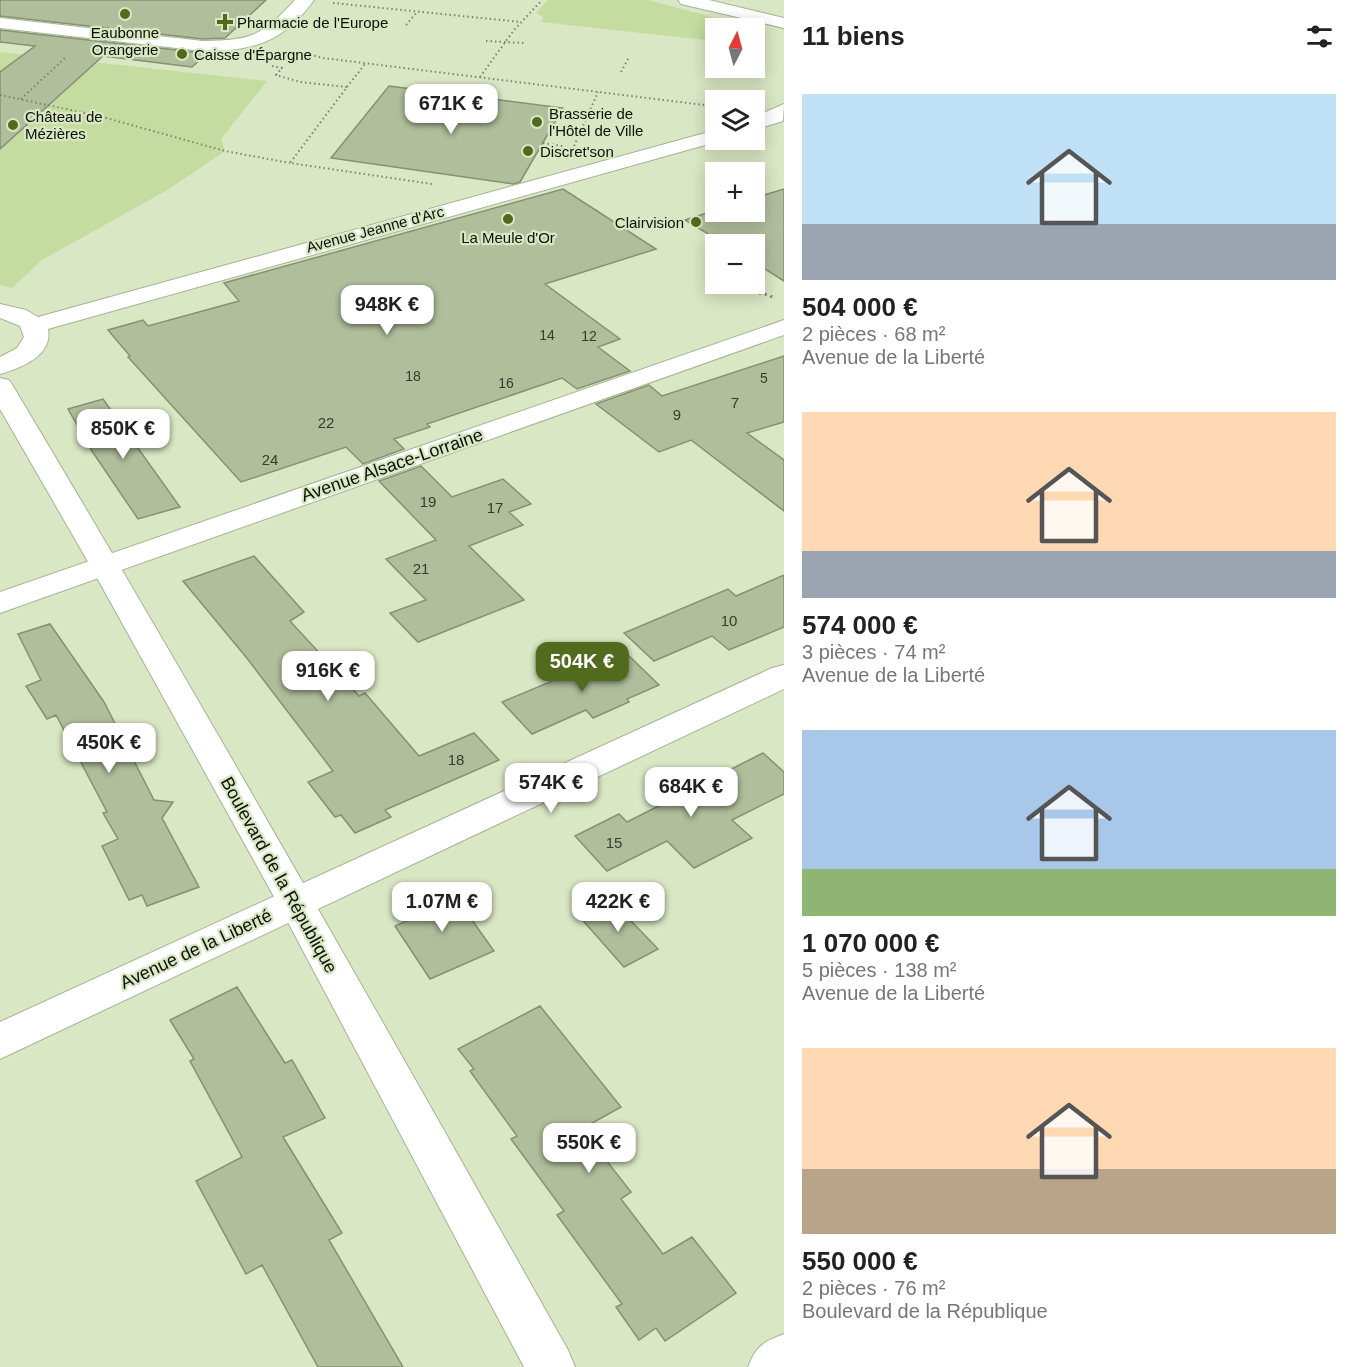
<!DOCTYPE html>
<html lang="fr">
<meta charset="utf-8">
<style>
:root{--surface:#fff;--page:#f2f2f2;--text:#222;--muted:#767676;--accent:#516a1b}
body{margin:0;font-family:Helvetica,sans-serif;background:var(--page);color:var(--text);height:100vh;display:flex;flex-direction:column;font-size:22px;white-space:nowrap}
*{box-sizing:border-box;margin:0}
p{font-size:20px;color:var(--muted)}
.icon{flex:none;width:33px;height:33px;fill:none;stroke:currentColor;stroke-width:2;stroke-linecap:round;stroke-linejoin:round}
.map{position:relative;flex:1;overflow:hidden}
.sheet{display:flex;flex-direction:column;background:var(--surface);width:570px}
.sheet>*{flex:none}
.needle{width:39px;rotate:6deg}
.controls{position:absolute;left:705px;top:18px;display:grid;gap:12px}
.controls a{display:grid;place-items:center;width:60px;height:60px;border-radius:0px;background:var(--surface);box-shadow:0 3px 15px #0003;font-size:30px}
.price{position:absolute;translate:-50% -51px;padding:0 14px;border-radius:12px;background:#fff;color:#222;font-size:20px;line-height:39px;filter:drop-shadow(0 2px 3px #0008)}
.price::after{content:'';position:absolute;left:50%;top:36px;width:18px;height:14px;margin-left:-9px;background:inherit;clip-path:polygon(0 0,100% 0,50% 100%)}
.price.current{background:var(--accent);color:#fff}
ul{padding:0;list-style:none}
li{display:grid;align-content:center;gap:12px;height:318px;padding:0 18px}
li span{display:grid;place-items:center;height:186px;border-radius:0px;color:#555}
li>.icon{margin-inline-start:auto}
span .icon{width:108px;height:108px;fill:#fffc;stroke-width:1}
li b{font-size:26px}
h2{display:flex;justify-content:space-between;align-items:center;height:72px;padding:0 18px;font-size:26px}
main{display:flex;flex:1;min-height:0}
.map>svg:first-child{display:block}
.green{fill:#c4dc9f}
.building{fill:#b0be9c;stroke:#859172;stroke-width:1.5}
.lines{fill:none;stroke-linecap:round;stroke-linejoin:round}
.street-casing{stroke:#a6b393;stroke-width:2}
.secondary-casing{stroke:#a6b393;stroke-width:2}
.path-far1{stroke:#7b856d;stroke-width:2;stroke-dasharray:1.5 3;stroke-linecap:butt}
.path{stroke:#7b856d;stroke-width:3;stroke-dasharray:2 4;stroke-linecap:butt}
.street{fill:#fff;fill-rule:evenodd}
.secondary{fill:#fff;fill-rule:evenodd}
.poi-dot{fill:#516a1b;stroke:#d9e7c4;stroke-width:2}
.labels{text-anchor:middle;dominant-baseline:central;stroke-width:4.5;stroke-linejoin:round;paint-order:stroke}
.far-number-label{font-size:14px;fill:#353c2c}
.far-poi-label{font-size:15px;fill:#0c1106;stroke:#d9e7c4;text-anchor:start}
.far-street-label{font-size:15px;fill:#0c1106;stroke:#d9e7c4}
.number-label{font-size:15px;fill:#353c2c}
.street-label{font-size:18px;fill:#0c1106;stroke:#d9e7c4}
</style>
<main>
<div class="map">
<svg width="784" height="1367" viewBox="0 0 784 1367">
<rect width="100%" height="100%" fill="#d9e7c4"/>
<path class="green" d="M 548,0 L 648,0 L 753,28 L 716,28 L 715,41 L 541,22 L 543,17 L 536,13 Z
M 0,52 L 267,81 L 221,139 L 225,151 L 169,189 L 42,260 L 12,288 L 0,285 Z"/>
<path class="building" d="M 0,0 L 266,0 L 225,38 L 203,39 L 0,16 Z
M 0,30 L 203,53 L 208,53 L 192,67 L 103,56 L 0,149 L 0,72 L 35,46 L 0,42 Z
M 389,86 L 484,98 L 563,108 L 520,182 L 513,184 L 331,158 Z
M 563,189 L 656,249 L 545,284 L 620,339 L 598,347 L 630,371 L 577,389 L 562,378 L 427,424 L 430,427 L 394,439 L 404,449 L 363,464 L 346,447 L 241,482 L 128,357 L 130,356 L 108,330 L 143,320 L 148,326 L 239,301 L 224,283 Z
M 784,189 L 784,281 L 754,262 L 754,244 L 723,243 L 685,220 L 716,210 L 754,212 L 754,198 Z
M 784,356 L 784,422 L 747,433 L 784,460 L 784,511 L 691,440 L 659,452 L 596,404 L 649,385 L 662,396 Z
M 103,399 L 180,507 L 138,519 L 92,451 L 68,409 Z
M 421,466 L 452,497 L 503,479 L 531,504 L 509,512 L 523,525 L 469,546 L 524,600 L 418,642 L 390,613 L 426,600 L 386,559 L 436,540 L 379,481 Z
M 254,556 L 304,612 L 290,621 L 359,696 L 365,693 L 419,756 L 474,733 L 499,760 L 385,810 L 391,817 L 355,833 L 341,815 L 335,817 L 308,782 L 333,771 L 246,657 L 183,581 Z
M 784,575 L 784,627 L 729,650 L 712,636 L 654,661 L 624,633 L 728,589 L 736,596 Z
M 50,624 L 104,702 L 154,800 L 173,802 L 162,818 L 199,887 L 147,906 L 142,895 L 129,900 L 102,846 L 118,839 L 103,813 L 107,812 L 56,715 L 47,719 L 26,686 L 41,680 L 18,634 Z
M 624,651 L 659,685 L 627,699 L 629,702 L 593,718 L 586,710 L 532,734 L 502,702 Z
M 763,753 L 784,772 L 784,794 L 732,820 L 752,838 L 694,868 L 667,841 L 607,871 L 575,836 L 619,814 L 627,822 Z
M 447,885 L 494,951 L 430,979 L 395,926 L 413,918 L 402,903 Z
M 610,899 L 658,949 L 624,967 L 578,915 Z
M 237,987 L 285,1063 L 292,1060 L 325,1118 L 283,1137 L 342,1233 L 329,1240 L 403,1367 L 318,1367 L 262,1265 L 246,1274 L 196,1181 L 242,1157 L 190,1061 L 194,1059 L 170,1020 Z
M 540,1006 L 621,1107 L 585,1127 L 605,1153 L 602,1155 L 631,1192 L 621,1199 L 663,1254 L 692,1237 L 736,1293 L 665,1341 L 656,1328 L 639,1340 L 616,1307 L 622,1304 L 557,1215 L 564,1211 L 511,1139 L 517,1136 L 470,1071 L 474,1069 L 458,1049 Z"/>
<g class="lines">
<g class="street-casing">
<path id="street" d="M 784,320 L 784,335 L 0,613 L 0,592 Z
M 784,665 L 784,689 L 0,1059 L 0,1022 L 772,668 Z
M 784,1334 L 784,1367 L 748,1367 C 756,1346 763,1342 784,1334 Z"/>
</g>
<g class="secondary-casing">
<path id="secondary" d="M 295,0 L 314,0 C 283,43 253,51 203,51 L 0,28 L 0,18 L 203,41 C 252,40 262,36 295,0 Z
M 678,0 L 709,0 L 784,18 L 784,28 L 681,4 Z
M 784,104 L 783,121 L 754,130 L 754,117 Z
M 716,130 L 716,140 L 723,140 L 48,329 C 53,356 21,368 0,374 L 0,357 L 17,348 L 24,337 L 20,326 L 0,318 L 0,304 L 26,310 L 38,317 Z
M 0,378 L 9,380 L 13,386 C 203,704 386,1027 568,1350 L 575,1367 L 524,1367 L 283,913 L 91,567 L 0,409 Z"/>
</g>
<path class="path-far1" d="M 333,3 L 521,22
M 406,25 L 417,12
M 486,41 L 525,43
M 297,51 L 323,58 L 712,106
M 272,66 L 282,68 L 276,75 L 300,82 L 347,87 L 290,163 L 432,184
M 621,72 L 629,57
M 480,77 L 514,30 L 542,0
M 347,87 L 365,64
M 0,95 L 99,116 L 225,151 L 290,163
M 21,99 L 65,58
M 543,143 L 563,146
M 574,146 L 598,92"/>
<path class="path" d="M 753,292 L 769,295 L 775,299"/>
<use href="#street" class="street"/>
<use href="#secondary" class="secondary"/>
</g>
<g class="poi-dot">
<circle cx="125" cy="14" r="6"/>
<path d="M222 13h6v6h6v6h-6v6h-6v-6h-6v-6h6z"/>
<circle cx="182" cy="54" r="6"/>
<circle cx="537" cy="122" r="6"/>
<circle cx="13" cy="125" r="6"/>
<circle cx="528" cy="151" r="6"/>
<circle cx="508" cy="219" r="6"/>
<circle cx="696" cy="222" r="6"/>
</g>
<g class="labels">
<g class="far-number-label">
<text x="547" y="335">14</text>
<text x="589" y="336">12</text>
<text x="413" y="376">18</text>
<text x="764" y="378">5</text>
<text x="506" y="383">16</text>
</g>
<g class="far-poi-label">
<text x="237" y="22">Pharmacie de l'Europe</text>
<text x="125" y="32" text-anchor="middle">Eaubonne<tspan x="125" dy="17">Orangerie</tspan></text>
<text x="194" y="54">Caisse d'Épargne</text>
<text x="549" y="113">Brasserie de<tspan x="549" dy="17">l'Hôtel de Ville</tspan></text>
<text x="25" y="116">Château de<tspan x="25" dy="17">Mézières</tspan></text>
<text x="540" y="151">Discret'son</text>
<text x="684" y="222" text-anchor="end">Clairvision</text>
<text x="508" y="237" text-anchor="middle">La Meule d'Or</text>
</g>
<g class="far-street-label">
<text transform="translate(375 229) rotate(-15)">Avenue Jeanne d'Arc</text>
</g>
<g class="number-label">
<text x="735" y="402">7</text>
<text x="677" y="414">9</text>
<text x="326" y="422">22</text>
<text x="270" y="459">24</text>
<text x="428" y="501">19</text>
<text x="495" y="507">17</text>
<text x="421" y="568">21</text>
<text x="729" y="620">10</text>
<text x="456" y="759">18</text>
<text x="614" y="842">15</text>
</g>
<g class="street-label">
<text transform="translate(392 465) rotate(-19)">Avenue Alsace-Lorraine</text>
<text transform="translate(279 875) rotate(61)">Boulevard de la République</text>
<text transform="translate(196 949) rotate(-25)">Avenue de la Liberté</text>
</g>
</g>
</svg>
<div class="controls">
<a><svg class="needle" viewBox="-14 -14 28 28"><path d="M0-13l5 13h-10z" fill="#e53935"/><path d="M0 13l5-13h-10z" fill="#767676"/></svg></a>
<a><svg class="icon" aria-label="layers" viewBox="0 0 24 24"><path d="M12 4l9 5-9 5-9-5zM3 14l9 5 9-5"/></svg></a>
<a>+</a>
<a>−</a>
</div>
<b class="price" style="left:451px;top:135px">671K €</b>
<b class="price" style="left:387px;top:336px">948K €</b>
<b class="price" style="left:123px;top:460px">850K €</b>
<b class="price current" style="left:582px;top:693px">504K €</b>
<b class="price" style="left:328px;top:702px">916K €</b>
<b class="price" style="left:109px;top:774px">450K €</b>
<b class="price" style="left:551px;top:814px">574K €</b>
<b class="price" style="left:691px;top:818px">684K €</b>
<b class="price" style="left:442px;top:933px">1.07M €</b>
<b class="price" style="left:618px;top:933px">422K €</b>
<b class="price" style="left:589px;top:1174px">550K €</b>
</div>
<section class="sheet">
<h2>11 biens<svg class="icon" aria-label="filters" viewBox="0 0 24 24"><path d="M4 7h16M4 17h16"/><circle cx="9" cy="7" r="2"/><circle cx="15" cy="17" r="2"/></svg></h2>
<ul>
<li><span style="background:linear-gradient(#bfe0f5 70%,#9aa5b1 0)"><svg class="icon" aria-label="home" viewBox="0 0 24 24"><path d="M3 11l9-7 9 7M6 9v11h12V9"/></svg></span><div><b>504 000 €</b><p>2 pièces · 68 m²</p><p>Avenue de la Liberté</p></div></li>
<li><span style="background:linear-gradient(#ffd9b3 75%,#9aa5b1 0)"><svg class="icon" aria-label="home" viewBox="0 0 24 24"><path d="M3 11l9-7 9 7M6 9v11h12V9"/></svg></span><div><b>574 000 €</b><p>3 pièces · 74 m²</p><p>Avenue de la Liberté</p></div></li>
<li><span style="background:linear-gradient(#a9c7e8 75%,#8fb573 0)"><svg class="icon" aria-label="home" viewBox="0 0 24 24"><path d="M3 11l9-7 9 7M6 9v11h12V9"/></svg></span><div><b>1 070 000 €</b><p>5 pièces · 138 m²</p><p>Avenue de la Liberté</p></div></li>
<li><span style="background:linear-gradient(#ffd9b3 65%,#b9a48a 0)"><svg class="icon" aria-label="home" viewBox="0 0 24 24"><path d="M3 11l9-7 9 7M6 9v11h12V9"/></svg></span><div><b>550 000 €</b><p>2 pièces · 76 m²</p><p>Boulevard de la République</p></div></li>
</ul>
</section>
</main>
